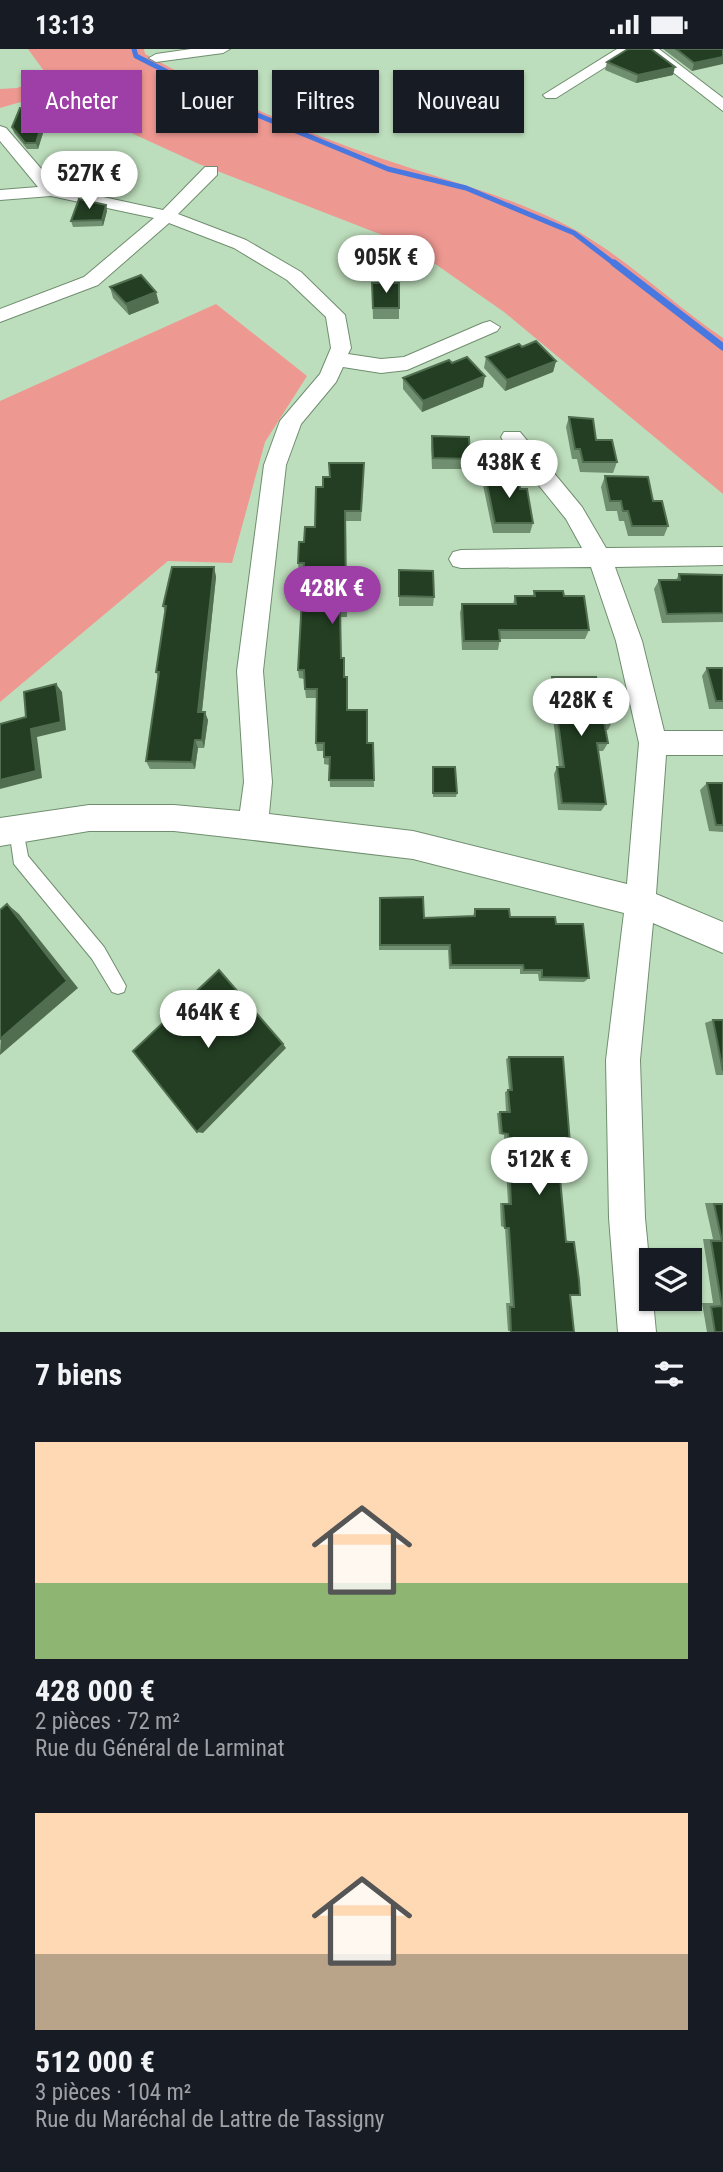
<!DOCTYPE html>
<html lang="fr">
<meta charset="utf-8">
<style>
:root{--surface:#171b24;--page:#242831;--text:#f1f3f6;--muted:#9ea1a6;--accent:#9e3fa7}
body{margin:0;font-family:"Roboto Condensed",sans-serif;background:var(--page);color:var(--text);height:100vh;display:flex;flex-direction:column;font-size:26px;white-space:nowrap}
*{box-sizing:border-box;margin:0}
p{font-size:23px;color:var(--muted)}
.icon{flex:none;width:38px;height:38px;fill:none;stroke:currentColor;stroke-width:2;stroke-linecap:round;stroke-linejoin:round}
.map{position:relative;height:1283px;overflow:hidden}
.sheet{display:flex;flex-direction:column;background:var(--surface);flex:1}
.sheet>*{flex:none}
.guide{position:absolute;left:21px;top:21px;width:682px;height:63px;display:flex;gap:14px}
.tools{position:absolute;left:639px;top:1199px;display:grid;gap:14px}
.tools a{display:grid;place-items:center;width:63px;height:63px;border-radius:0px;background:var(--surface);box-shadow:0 2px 5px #0004;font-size:35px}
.price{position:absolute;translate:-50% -60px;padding:0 16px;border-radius:24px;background:#fff;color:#222;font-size:23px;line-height:46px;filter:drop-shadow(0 2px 4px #0008)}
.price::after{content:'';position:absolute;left:50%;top:42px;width:21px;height:16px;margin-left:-10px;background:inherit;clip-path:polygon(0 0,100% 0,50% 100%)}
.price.selected{background:var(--accent);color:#fff}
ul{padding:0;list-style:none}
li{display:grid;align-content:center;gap:14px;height:371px;padding:0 35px}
li span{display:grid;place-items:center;height:217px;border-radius:0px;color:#555}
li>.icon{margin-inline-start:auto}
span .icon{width:126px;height:126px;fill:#fffc;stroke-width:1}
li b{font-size:30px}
h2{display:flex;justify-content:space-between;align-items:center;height:84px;padding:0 35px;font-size:30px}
.pill{padding:0 24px;border-radius:0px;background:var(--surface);box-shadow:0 2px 5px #0004;font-size:24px;line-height:63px}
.pill.selected{background:var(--accent);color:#fff}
.status{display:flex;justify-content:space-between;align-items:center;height:49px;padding:0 35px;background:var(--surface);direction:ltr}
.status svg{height:19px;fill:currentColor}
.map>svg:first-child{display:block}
.green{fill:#ee9892}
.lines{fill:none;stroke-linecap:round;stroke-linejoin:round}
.stream-far1{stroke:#4978e1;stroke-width:5}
.stream{stroke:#4978e1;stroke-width:7}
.service-casing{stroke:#708e6f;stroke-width:2}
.minor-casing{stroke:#708e6f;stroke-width:2}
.service{fill:#fff;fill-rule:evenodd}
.minor{fill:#fff;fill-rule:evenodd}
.wall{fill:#708e70}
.shaded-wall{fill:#516e51}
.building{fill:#233e23;stroke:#516e51;stroke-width:2}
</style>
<div class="status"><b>13:13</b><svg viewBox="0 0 49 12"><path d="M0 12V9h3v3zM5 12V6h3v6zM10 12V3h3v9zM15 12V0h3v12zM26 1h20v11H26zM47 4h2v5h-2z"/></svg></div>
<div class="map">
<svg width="723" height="1283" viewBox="0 0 723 1283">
<rect width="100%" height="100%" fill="#bddebc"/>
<path class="green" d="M 28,0 L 144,0 L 145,5 C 221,47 300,82 383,110 C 442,130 502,145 558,172 C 619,201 668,252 723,289 L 723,445 L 504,263 L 408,196 L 199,115 L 103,71 L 62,41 L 0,59 L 0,40 L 17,39 L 42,29 L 38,26 L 44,22 Z
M 216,255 L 307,327 L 265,393 L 232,514 L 168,512 L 0,653 L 0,352 Z"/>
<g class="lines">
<path class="stream-far1" d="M 134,0 L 136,7 L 185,32 L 192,39 L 388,120 L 466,139 L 574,184 L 616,216"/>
<path class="stream" d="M 614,214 L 723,298"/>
<g class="service-casing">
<path id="service" d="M 17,773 L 22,775 L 28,807 L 104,898 L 126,937 L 124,943 L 118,945 L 112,943 L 92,910 L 14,815 L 9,780 L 12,775 Z"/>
</g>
<g class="minor-casing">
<path id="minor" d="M 191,0 L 230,0 L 223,4 L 156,13 L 149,9 L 156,5 Z
M 617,0 L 634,0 L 556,49 L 546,49 L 543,46 Z
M 643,0 L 659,0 L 723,49 L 723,62 Z
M 0,77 L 6,79 L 57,138 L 163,161 L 205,118 L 217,118 L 217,126 L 178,165 L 246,191 L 301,223 L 345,266 L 351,299 L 348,305 L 381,310 L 404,308 L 483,274 L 490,272 L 500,278 L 497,282 L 407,321 L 381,324 L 343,318 L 336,333 L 301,375 L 286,416 L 263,622 L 272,733 L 269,765 L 413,782 L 627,835 L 639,694 L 616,592 L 591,518 L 461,519 L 453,517 L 449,510 L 453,503 L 461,501 L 582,499 L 566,470 L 504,393 L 501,388 L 504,383 L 520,383 L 582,458 L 606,499 L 723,498 L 723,516 L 615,518 L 642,592 L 664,682 L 723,682 L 723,706 L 666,706 L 656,845 L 723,873 L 723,904 L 653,874 L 640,1011 L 645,1169 L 656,1283 L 618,1283 L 609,1169 L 606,1011 L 624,864 L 413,810 L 253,791 L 174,782 L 89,782 L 0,797 L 0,769 L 89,756 L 174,756 L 240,762 L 244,733 L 237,622 L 264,416 L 280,372 L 320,325 L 331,299 L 326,268 L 287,231 L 234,199 L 169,174 L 98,236 L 0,273 L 0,260 L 84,228 L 154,169 L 51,147 L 0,151 L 0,141 L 38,138 L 0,92 Z"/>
</g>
<use href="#service" class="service"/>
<use href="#minor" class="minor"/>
</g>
<path class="wall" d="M 663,0 L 723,0 L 692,22 Z
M 607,13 L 673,26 L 636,34 L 605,21 Z
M 47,59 L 49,65 L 38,100 L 27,100 L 14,84 L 12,78 Z
M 106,156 L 107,162 L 103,177 L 73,178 L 71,172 Z
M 372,234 L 399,259 L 399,270 L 373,270 Z
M 110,238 L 159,254 L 129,266 L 113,249 Z
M 522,298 L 556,312 L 553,323 L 505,342 L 484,319 L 486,308 Z
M 452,314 L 483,338 L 422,363 L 403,340 L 403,329 Z
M 569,368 L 596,391 L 617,413 L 613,424 L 580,423 L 577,410 L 572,410 L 566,378 Z
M 432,387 L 470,410 L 468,420 L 432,420 L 431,398 Z
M 364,424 L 361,472 L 346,472 L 347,568 L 341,568 L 341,609 L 344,628 L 347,661 L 367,694 L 373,694 L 374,738 L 330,738 L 329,716 L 324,715 L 324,702 L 317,702 L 316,694 L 317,649 L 306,649 L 304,630 L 299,629 L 298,621 L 303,524 L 299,524 L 298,514 L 304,493 L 315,478 L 323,438 L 330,428 Z
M 485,426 L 533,474 L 530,484 L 493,484 L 483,436 Z
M 605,427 L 653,452 L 668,477 L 664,487 L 628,487 L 624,472 L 619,472 L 617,462 L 606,462 L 601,438 Z
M 214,518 L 216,528 L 202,663 L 208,671 L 204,699 L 198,699 L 195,720 L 150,720 L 146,712 L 158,628 L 156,623 L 165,563 L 163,557 Z
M 399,521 L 434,548 L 433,557 L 399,557 Z
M 679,525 L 723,526 L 723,573 L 662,574 L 654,540 L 659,531 L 676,531 Z
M 534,542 L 564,547 L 589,581 L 585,590 L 500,590 L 498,601 L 462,601 L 460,564 L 462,555 L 513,555 L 515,547 L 533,547 Z
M 707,619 L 723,619 L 723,660 L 709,660 L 702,627 Z
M 552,628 L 599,647 L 612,673 L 608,681 L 605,681 L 608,694 L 603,702 L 598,702 L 606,755 L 601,762 L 558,761 L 554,725 L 557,718 L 559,718 L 549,636 Z
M 433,718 L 457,744 L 456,748 L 433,748 Z
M 723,733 L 723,783 L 709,782 L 700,741 L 707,734 Z
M 380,849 L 424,869 L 473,867 L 475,860 L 510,868 L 556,875 L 589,929 L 584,933 L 539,932 L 538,925 L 520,925 L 520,920 L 449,920 L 448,901 L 379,901 Z
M 713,971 L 723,971 L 723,1026 L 716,1026 L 705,974 Z
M 509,1008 L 559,1119 L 565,1191 L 574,1193 L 570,1246 L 574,1283 L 508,1282 L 506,1254 L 510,1254 L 505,1179 L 501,1177 L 500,1154 L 508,1154 L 504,1086 L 499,1085 L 497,1064 L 506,1063 L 505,1043 L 509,1041 L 506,1010 Z
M 705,1154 L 723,1154 L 723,1283 L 707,1283 L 702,1254 L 713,1254 L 703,1190 L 713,1190 Z"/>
<path class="shaded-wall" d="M 723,8 L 723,15 L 692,22 L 694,14 Z
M 675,18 L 673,26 L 636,34 L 638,26 Z
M 47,59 L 49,65 L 38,100 L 36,94 Z
M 106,156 L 107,162 L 103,177 L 102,171 Z
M 156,243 L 159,254 L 129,266 L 126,255 Z
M 556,312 L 553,323 L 505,342 L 507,331 Z
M 485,327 L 483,338 L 422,363 L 423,352 Z
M 214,518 L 216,528 L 201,671 L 198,663 Z
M 56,635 L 62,643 L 66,681 L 37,688 L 42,729 L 0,740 L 0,731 Z
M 205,663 L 208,671 L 204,699 L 202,691 Z
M 195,691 L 198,699 L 195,720 L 192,713 Z
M 7,855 L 19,865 L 78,939 L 0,1006 Z
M 283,995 L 286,999 L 203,1084 L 197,1083 Z"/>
<path class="building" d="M 628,0 L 651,0 L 675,18 L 638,26 L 607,13 Z
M 676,0 L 723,0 L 723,8 L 694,14 Z
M 20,59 L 47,59 L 36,94 L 25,94 L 12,78 Z
M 79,150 L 106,156 L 102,171 L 71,172 Z
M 141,226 L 156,243 L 126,255 L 110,238 Z
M 372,234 L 399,234 L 399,259 L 373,259 Z
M 536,292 L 556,312 L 507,331 L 486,308 L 519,295 L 522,298 Z
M 467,308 L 485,327 L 423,352 L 403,329 L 449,311 L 452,314 Z
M 569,368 L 593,370 L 596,391 L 612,391 L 617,413 L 583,413 L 580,400 L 575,400 Z
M 432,387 L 469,388 L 470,410 L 433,409 Z
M 329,414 L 364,414 L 361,462 L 345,462 L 346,559 L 340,559 L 341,609 L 344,609 L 344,628 L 347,628 L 347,661 L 367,661 L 367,694 L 373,694 L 374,731 L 329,731 L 330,708 L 324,708 L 324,694 L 316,694 L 317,640 L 305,640 L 304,621 L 298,621 L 304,514 L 298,514 L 299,493 L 304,493 L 305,478 L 315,478 L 316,438 L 323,438 L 323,428 L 330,428 Z
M 485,426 L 518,426 L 520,440 L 527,440 L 533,474 L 495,474 Z
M 605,427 L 648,428 L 653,452 L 662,452 L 668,477 L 632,477 L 628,462 L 623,462 L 621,452 L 610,452 Z
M 172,518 L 214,518 L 198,663 L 205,663 L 202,691 L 195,691 L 192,713 L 146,712 L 159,623 L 156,623 L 166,557 L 163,557 Z
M 399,521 L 433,522 L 434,548 L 399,547 Z
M 679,525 L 723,526 L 723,564 L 667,565 L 659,531 L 680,531 Z
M 534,542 L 563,542 L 564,547 L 584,547 L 589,581 L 499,581 L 500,592 L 464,592 L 462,555 L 516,555 L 515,547 L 535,547 Z
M 707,619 L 723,619 L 723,652 L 716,652 Z
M 552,628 L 596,628 L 599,647 L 607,647 L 612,673 L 604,673 L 608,694 L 597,694 L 606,755 L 562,754 L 557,718 L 564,718 Z
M 56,635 L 61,673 L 31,680 L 36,722 L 0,731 L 0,675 L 26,668 L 24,643 Z
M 433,718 L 455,718 L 457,744 L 433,744 Z
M 707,734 L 723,734 L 723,776 L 716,776 Z
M 423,848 L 424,869 L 475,867 L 475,860 L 509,860 L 510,868 L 555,868 L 556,875 L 583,875 L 589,929 L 542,928 L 542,921 L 524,921 L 523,916 L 451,916 L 450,896 L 380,896 L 380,849 Z
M 7,855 L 67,932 L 0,990 L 0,861 Z
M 219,921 L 283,995 L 197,1083 L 133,1002 Z
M 713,971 L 723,971 L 723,1022 Z
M 509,1008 L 563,1008 L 572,1119 L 559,1119 L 566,1193 L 574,1193 L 579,1231 L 580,1246 L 570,1246 L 574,1283 L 511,1283 L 510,1258 L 514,1258 L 509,1179 L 505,1179 L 503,1155 L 511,1155 L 508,1085 L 502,1084 L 500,1063 L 510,1063 L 508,1041 L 512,1041 Z
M 714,1155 L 723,1155 L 723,1283 L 715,1283 L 711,1258 L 722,1257 L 711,1192 L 722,1192 Z"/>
</svg>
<div class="tools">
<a><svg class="icon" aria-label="layers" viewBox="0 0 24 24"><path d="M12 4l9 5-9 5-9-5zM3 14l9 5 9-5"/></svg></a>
</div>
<b class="price" style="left:89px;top:162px">527K €</b>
<b class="price" style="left:386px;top:246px">905K €</b>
<b class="price" style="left:509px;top:451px">438K €</b>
<b class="price selected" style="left:332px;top:577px">428K €</b>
<b class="price" style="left:581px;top:689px">428K €</b>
<b class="price" style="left:208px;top:1001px">464K €</b>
<b class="price" style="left:539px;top:1148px">512K €</b>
<div class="guide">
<a class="pill selected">Acheter</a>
<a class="pill">Louer</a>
<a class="pill">Filtres</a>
<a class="pill">Nouveau</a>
</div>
</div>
<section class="sheet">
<h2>7 biens<svg class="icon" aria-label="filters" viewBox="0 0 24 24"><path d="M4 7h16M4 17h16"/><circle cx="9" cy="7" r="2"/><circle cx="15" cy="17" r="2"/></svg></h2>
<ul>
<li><span style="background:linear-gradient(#ffd9b3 65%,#8fb573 0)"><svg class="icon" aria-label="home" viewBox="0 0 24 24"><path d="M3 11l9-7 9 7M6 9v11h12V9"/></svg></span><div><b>428 000 €</b><p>2 pièces · 72 m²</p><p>Rue du Général de Larminat</p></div></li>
<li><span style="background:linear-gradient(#ffd9b3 65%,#b9a48a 0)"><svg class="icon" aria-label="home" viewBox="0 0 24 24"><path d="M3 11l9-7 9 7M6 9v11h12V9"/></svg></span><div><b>512 000 €</b><p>3 pièces · 104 m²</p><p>Rue du Maréchal de Lattre de Tassigny</p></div></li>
</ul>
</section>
